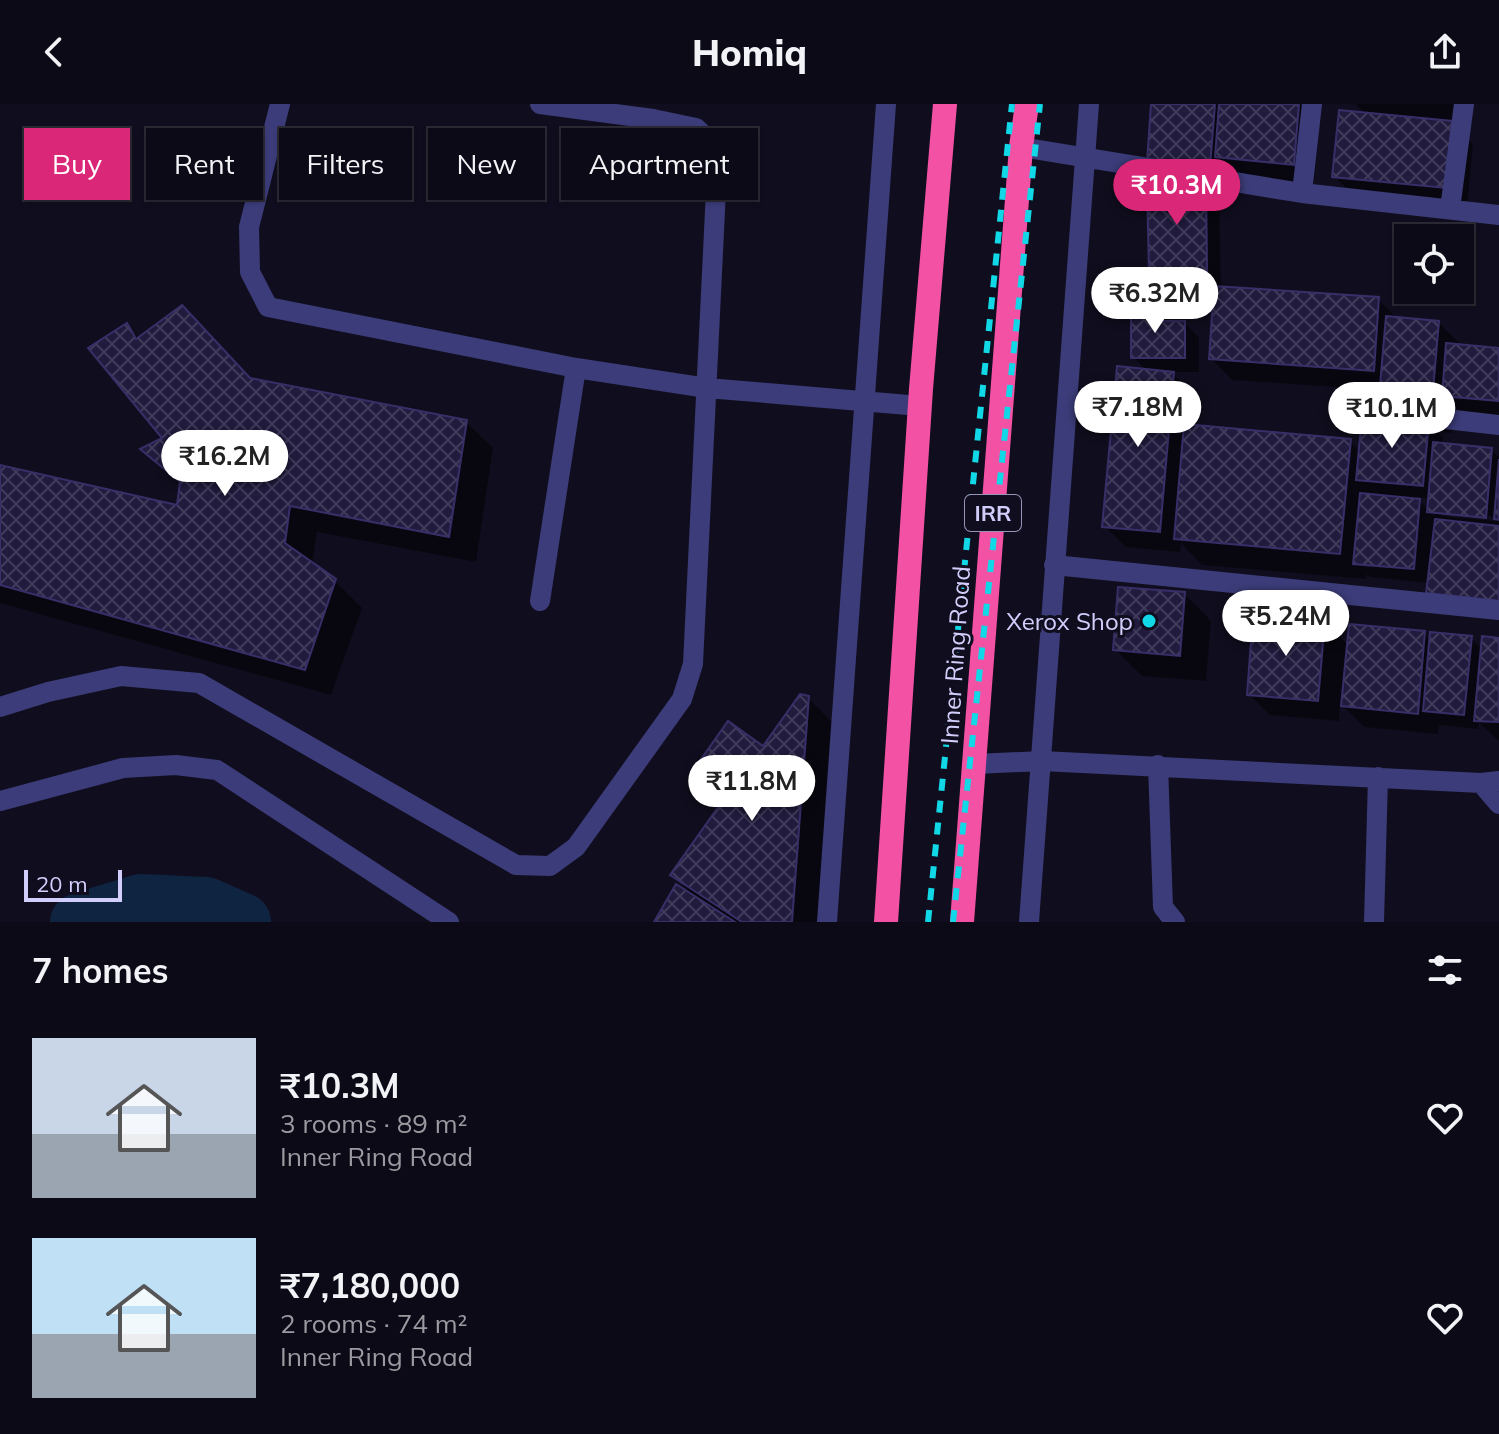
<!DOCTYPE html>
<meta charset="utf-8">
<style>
:root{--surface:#0c0a16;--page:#15131f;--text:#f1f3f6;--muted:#9a9aa1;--line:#2c2b35;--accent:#db2777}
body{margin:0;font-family:Mulish,sans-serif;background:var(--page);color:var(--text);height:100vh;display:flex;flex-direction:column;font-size:30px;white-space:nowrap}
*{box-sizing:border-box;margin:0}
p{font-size:26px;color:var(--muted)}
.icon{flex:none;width:44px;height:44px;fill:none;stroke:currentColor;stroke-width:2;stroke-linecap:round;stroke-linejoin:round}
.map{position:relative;height:818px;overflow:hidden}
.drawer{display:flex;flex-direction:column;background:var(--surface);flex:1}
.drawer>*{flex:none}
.hud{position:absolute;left:24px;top:24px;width:800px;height:72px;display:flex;gap:16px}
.controls{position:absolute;left:1394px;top:120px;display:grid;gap:16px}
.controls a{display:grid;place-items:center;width:80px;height:80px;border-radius:0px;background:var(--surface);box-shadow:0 2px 6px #0004,0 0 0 2px var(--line);font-size:40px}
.scale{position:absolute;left:24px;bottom:20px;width:98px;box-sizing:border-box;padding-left:8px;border:4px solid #d2cefc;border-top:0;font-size:22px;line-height:28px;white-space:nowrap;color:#d2cefc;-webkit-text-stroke:6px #100e1e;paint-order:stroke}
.price{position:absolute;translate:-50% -68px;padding:0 18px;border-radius:28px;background:#fff;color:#222;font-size:26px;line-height:52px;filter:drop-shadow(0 2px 4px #0008)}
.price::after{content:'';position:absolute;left:50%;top:48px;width:24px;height:18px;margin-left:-12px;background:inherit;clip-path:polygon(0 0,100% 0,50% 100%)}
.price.on{background:var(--accent);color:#fff}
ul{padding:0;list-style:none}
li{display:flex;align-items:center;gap:24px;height:200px;padding:0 32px}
li span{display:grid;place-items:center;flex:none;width:224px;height:160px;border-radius:0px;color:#555}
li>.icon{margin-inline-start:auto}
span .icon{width:96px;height:96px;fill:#fffc;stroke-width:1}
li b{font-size:34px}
h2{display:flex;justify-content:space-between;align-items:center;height:96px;padding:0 32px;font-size:34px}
.tag{padding:0 28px;border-radius:0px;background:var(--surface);box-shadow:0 2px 6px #0004,0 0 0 2px var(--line);font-size:28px;line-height:72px}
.tag.on{background:var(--accent);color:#fff}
header{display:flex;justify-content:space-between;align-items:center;height:104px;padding:0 32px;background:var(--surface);font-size:36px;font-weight:800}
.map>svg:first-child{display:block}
.shadow{fill:#0007;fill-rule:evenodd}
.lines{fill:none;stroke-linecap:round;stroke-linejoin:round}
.river{stroke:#0f2440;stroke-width:58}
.building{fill:url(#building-cross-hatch);stroke:#382f68;stroke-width:2}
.minor{stroke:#3c3c7a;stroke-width:20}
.highway{stroke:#f351a4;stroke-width:24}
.rail{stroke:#10d8e6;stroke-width:6;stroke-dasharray:12 10;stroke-linecap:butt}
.poi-dot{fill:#10d8e6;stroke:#100e1e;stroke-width:3}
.labels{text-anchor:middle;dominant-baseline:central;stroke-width:6;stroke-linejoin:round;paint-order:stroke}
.shield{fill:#100e1e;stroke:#9894b9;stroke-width:2}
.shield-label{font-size:22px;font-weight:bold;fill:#d2cefc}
.poi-label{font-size:24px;fill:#d2cefc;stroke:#100e1e;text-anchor:end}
.street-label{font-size:24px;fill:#d2cefc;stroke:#100e1e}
</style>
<header><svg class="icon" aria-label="back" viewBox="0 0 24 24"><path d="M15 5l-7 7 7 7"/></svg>Homiq<svg class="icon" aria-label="share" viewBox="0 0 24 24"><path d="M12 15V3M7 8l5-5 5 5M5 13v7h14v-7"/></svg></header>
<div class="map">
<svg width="1499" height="818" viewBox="0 0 1499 818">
<defs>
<pattern id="building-cross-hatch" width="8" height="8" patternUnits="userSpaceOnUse" patternTransform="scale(2)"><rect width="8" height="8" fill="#211b3e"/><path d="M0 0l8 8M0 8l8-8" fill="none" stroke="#403b5b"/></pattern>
</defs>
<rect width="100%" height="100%" fill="#100e1e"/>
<path class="shadow" d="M 1153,0 L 1321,0 L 1314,81 L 1238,74 L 1225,61 L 1224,76 L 1163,71 Z
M 1356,0 L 1473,0 L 1471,22 L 1453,20 L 1473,40 L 1467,104 L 1356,94 L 1335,73 L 1366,11 Z
M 1205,81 L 1219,95 L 1221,184 L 1378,195 L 1398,215 L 1439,219 L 1460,240 L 1459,243 L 1499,246 L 1499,316 L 1465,313 L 1454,302 L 1452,329 L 1437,328 L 1443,334 L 1442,341 L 1492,346 L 1499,353 L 1499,515 L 1430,479 L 1370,473 L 1367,470 L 1366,475 L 1202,461 L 1181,439 L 1180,448 L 1126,443 L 1104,422 L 1147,267 L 1133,253 L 1153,201 L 1167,216 L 1167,219 L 1185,219 L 1199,234 L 1199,268 L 1171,268 L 1194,291 L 1191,323 L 1350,337 L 1361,348 L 1392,316 L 1380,304 L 1381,286 L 1232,276 L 1211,254 L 1216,181 L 1165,182 L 1151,167 ZM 1416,393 L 1430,395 L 1429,406 ZM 1442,408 L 1496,413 L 1496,417 L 1442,412 Z
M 182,203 L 252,276 L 466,318 L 493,344 L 476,458 L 317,428 L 312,460 L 335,477 L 362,504 L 331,591 L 0,499 L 0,363 L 179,403 L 182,382 L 143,346 L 165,335 L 127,222 L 139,235 Z
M 1185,490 L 1211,517 L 1206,577 L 1142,572 L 1115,545 Z
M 1324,518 L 1349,542 L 1424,529 L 1431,537 L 1471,534 L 1482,546 L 1499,536 L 1499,637 L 1479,619 L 1478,625 L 1439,621 L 1438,630 L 1364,623 L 1340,599 L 1339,617 L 1270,611 L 1249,590 Z
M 808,594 L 835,621 L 820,818 L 657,818 L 693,791 L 672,770 L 730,690 L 700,661 L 764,645 Z"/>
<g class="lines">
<path class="river" d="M 79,818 L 141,799 L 206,802 L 242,818"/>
</g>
<path class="building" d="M 1151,0 L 1215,0 L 1210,63 L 1147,58 Z
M 1219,0 L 1299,0 L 1294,61 L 1215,53 Z
M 1339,6 L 1452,17 L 1446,84 L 1332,73 Z
M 1206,79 L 1207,167 L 1149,168 L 1147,80 Z
M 1214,182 L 1379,193 L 1374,267 L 1209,255 Z
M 1131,199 L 1154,199 L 1153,217 L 1185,217 L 1185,254 L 1131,254 Z
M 182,201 L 250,274 L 467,316 L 449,433 L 290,402 L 285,439 L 336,475 L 305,566 L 0,481 L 0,361 L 177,401 L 180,378 L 140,345 L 162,334 L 88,244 L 127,219 L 136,235 Z
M 1386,212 L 1439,217 L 1431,309 L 1378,304 Z
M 1446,239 L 1499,244 L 1499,297 L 1442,292 Z
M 1117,262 L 1174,268 L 1160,428 L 1102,423 Z
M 1362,311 L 1429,317 L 1423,382 L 1356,376 Z
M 1184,320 L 1351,335 L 1340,450 L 1174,435 Z
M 1433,338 L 1492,344 L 1486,414 L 1427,408 Z
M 1499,355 L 1499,416 L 1494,415 Z
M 1360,389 L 1420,395 L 1414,465 L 1353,460 Z
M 1435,415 L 1499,422 L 1499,497 L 1426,489 Z
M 1118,483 L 1185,488 L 1180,552 L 1113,546 Z
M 1253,511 L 1325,516 L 1318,597 L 1247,591 Z
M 1349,520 L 1425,527 L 1418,610 L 1341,602 Z
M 1430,528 L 1472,532 L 1464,611 L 1423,607 Z
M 1482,532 L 1499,534 L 1499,618 L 1474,617 Z
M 800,590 L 809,592 L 792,818 L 742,818 L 670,771 L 731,685 L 697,661 L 728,617 L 763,642 Z
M 676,780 L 735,818 L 654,818 Z"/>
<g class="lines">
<path class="minor" d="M 280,0 L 249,123 L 250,168 L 268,203 L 576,264 L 707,284 L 920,302
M 1021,43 L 1302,89 L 1499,111
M 1302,89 L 1312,0
M 1450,105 L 1464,0
M 1446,315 L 1499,321
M 1054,461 L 1499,506
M 540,497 L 576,264
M 0,603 L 48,588 L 121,572 L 199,579 L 516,761 L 550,762 L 576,743 L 682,595 L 693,560 L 718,45 L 696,24 L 653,15 L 540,0
M 975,660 L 1042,657 L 1481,679 L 1499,677
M 1158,661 L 1163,803 L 1175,818
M 1481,679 L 1499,700
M 0,697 L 123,664 L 176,661 L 217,666 L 449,818
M 827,818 L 886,0
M 1029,818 L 1089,0
M 1374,818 L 1378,673"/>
<path class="highway" d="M 886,818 L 921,285 L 945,0
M 962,818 L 1021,43 L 1027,0"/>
<path class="rail" d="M 928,818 L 1012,0
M 953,818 L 1040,0"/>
</g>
<circle class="poi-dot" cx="1149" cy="517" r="8"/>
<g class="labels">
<rect class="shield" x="965" y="391" width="56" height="36" rx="6"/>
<g class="shield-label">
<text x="993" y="409">IRR</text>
</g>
<g class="poi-label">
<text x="1133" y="517">Xerox Shop</text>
</g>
<g class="street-label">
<text transform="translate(955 551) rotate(-86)">Inner Ring Road</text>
</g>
</g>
</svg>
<div class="controls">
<a><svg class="icon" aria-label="locate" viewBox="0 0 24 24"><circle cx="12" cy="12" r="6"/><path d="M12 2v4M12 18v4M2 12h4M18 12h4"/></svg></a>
</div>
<div class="scale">20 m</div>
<b class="price on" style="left:1177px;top:123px">₹10.3M</b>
<b class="price" style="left:1155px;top:231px">₹6.32M</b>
<b class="price" style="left:1138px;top:345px">₹7.18M</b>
<b class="price" style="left:1392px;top:346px">₹10.1M</b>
<b class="price" style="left:225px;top:394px">₹16.2M</b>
<b class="price" style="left:1286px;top:554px">₹5.24M</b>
<b class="price" style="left:752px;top:719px">₹11.8M</b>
<div class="hud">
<a class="tag on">Buy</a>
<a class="tag">Rent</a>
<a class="tag">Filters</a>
<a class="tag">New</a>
<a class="tag">Apartment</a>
</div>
</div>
<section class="drawer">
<h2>7 homes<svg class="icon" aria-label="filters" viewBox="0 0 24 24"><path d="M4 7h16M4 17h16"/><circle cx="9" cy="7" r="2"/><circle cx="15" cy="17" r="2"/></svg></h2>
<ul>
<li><span style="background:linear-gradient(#c9d6e8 60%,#9aa5b1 0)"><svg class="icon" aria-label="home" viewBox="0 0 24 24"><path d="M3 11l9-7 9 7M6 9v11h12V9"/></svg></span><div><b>₹10.3M</b><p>3 rooms · 89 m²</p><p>Inner Ring Road</p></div><svg class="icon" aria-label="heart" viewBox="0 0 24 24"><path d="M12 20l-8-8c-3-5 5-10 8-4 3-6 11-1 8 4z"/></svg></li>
<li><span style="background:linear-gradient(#bfe0f5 60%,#9aa5b1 0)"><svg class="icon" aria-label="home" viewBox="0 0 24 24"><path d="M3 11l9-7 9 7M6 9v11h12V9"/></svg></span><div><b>₹7,180,000</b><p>2 rooms · 74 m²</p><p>Inner Ring Road</p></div><svg class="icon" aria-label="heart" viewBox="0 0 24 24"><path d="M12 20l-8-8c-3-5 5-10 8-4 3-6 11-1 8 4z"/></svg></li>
</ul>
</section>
